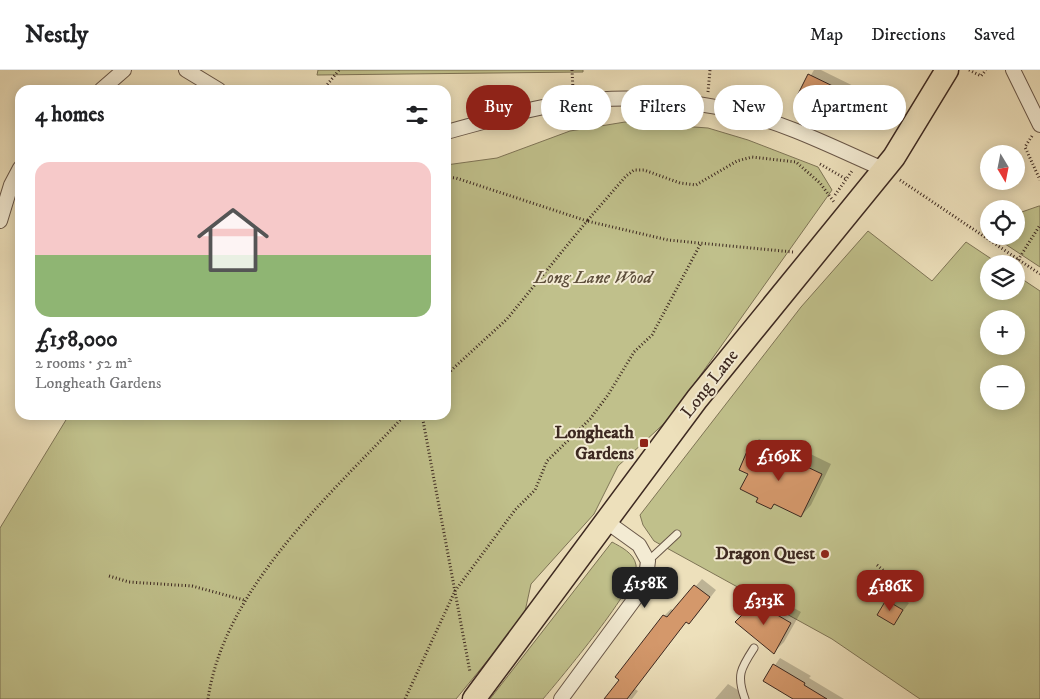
<!DOCTYPE html>
<meta charset="utf-8">
<style>
:root{--surface:#fff;--page:#f2f2f2;--text:#202124;--muted:#757577;--line:#e0e0e0;--accent:#8f2418}
body{margin:0;font-family:"IM FELL DW Pica",serif;background:var(--page);color:var(--text);height:100vh;display:flex;flex-direction:column;font-size:19px;white-space:nowrap}
*{box-sizing:border-box;margin:0}
p{font-size:16px;color:var(--muted)}
.icon{flex:none;width:28px;height:28px;fill:none;stroke:currentColor;stroke-width:2;stroke-linecap:round;stroke-linejoin:round}
.map{position:relative;flex:1;overflow:hidden}
.panel{position:absolute;left:15px;top:15px;width:436px;height:335px;display:flex;flex-direction:column;background:var(--surface);border-radius:15px;box-shadow:0 2px 12px #0003}
.panel>*{flex:none}
.hud{position:absolute;left:466px;top:15px;width:475px;height:45px;display:flex;gap:10px}
.needle{width:32px;rotate:170deg}
.fabs{position:absolute;left:980px;top:75px;display:grid;gap:10px}
.fabs a{display:grid;place-items:center;width:45px;height:45px;border-radius:50%;background:var(--surface);box-shadow:0 2px 12px #0003;font-size:25px}
.price{position:absolute;translate:-50% -42px;padding:0 11px;border-radius:10px;background:var(--accent);color:#fff;font-size:16px;line-height:32px;filter:drop-shadow(0 1px 2px #0008)}
.price::after{content:'';position:absolute;left:50%;top:30px;width:15px;height:11px;margin-left:-8px;background:inherit;clip-path:polygon(0 0,100% 0,50% 100%)}
.price.selected{background:#222;color:#fff}
ul{padding:0;list-style:none}
li{display:grid;align-content:center;gap:10px;height:265px;padding:0 20px}
li+li{border-top:1px solid var(--line)}
li span{display:grid;place-items:center;height:155px;border-radius:15px;color:#555}
li>.icon{margin-inline-start:auto}
span .icon{width:90px;height:90px;fill:#fffc;stroke-width:1}
li b{font-size:21px}
h2{display:flex;justify-content:space-between;align-items:center;height:60px;padding:0 20px;font-size:21px}
.tag{padding:0 18px;border-radius:22px;background:var(--surface);box-shadow:0 2px 12px #0003;font-size:18px;line-height:45px}
.tag.selected{background:var(--accent);color:#fff}
header{display:flex;align-items:center;gap:30px;box-sizing:border-box;height:70px;padding:0 25px;background:var(--surface);border-bottom:1px solid var(--line)}
header strong{font-size:24px}
nav{display:flex;gap:28px;margin-inline-start:auto;font-size:18px}
.map>svg:first-child{display:block}
.green{fill:#c0c08b;stroke:#7e7456;fill-rule:evenodd}
.shadow{fill:#0003}
.building{fill:#d4986b;stroke:#3d2921}
.lines{fill:none;stroke-linecap:round;stroke-linejoin:round}
.lane-casing{stroke:#695748;stroke-width:9}
.street-casing{stroke:#695748;stroke-width:16}
.primary-casing{stroke:#3d2921;stroke-width:25}
.path{stroke:#3d2921;stroke-width:3;stroke-dasharray:1 2.5;stroke-linecap:butt}
.lane{stroke:#f3ebd3;stroke-width:7}
.street{stroke:#f3ebd3;stroke-width:14}
.primary{stroke:#ede0bb;stroke-width:22}
.poi-dot{fill:#8f2418;stroke:#f3ebd3;stroke-width:2}
.labels{text-anchor:middle;dominant-baseline:central;stroke-width:4;stroke-linejoin:round;paint-order:stroke}
.park-label{font-size:18px;font-style:italic;fill:#5e4f3c;stroke:#f3ebd3}
.street-label{font-size:18px;fill:#3d2921;stroke:#f3ebd3}
.poi-label{font-size:18px;font-weight:bold;fill:#3d2921;stroke:#f3ebd3;text-anchor:end}
</style>
<header>
<strong>Nestly</strong>
<nav><a>Map</a><a>Directions</a><a>Saved</a></nav>
</header>
<div class="map">
<svg width="1040" height="629" viewBox="0 0 1040 629">
<rect width="100%" height="100%" fill="#ede0bb"/>
<filter id="stains"><feTurbulence type="fractalNoise" baseFrequency=".004" numOctaves="4"/><feColorMatrix values="0 0 0 0 .2 0 0 0 0 .09 0 0 0 0 .02 0 0 0 .5 -.17"/></filter>
<radialGradient id="worn" r=".72"><stop offset=".6" stop-color="#630" stop-opacity="0"/><stop offset="1" stop-color="#630" stop-opacity=".3"/></radialGradient>
<path class="green" d="M 318,0 L 583,0 L 583,2 L 317,5 Z
M 625,52 L 708,58 L 748,70 L 818,97 L 832,120 L 670,348 L 618,396 L 594,444 L 531,514 L 524,546 L 456,629 L 0,629 L 0,458 L 69,345 L 446,345 L 446,95 L 497,88 L 570,61 Z
M 1039,136 L 1040,136 L 1040,197 L 993,166 L 1016,166 L 1016,144 Z
M 868,161 L 932,211 L 966,172 L 999,194 L 989,194 L 989,221 L 1016,221 L 1016,205 L 1040,221 L 1040,629 L 920,629 L 832,569 L 654,471 L 643,455 L 640,445 L 801,237 ZM 989,249 L 1016,249 L 1016,276 L 989,276 ZM 989,304 L 1016,304 L 1016,331 L 989,331 Z
M 612,472 C 621,477 634,483 636,495 C 640,514 559,610 543,629 L 490,629 Z"/>
<path class="shadow" d="M 814,0 L 821,0 L 882,30 L 872,51 L 865,58 L 799,25 Z
M 759,369 L 786,381 L 792,375 L 831,394 L 811,435 L 801,446 L 775,433 L 771,438 L 760,427 L 749,403 L 749,380 Z
M 702,509 L 716,520 L 696,546 L 689,553 L 687,551 L 665,579 L 635,619 L 638,621 L 632,629 L 606,629 L 664,546 L 671,539 L 674,541 Z
M 766,522 L 801,542 L 784,572 L 774,582 L 737,552 Z
M 893,524 L 909,533 L 894,553 L 887,530 Z
M 780,588 L 811,606 L 809,608 L 844,629 L 795,629 L 764,611 Z
M 728,614 L 746,625 L 744,629 L 715,629 Z"/>
<path class="building" d="M 808,4 L 876,37 L 865,59 L 797,26 Z
M 748,379 L 777,391 L 780,384 L 822,404 L 801,447 L 774,434 L 771,439 L 756,432 L 758,428 L 740,419 L 748,404 L 739,400 Z
M 694,515 L 710,527 L 689,554 L 686,552 L 627,629 L 604,629 L 619,610 L 615,607 L 663,545 L 667,547 Z
M 886,530 L 903,540 L 894,555 L 877,545 Z
M 755,532 L 791,553 L 774,584 L 735,552 Z
M 773,594 L 805,613 L 804,615 L 827,629 L 793,629 L 763,611 Z"/>
<g class="lines">
<g class="lane-casing">
<path id="lane" d="M 648,491 L 677,464
M 745,629 C 736,605 741,598 754,578"/>
</g>
<g class="street-casing">
<path id="street" d="M 186,0 L 219,20
M 1013,0 L 1040,55
M 101,20 L 124,0
M 446,62 C 488,51 529,38 572,32 C 624,25 684,29 735,41 C 786,53 835,78 883,99
M 0,151 L 11,115 L 20,98
M 561,629 L 645,515 L 648,491 L 639,475 L 607,452"/>
</g>
<g class="primary-casing">
<path id="primary" d="M 474,629 L 697,329 L 894,87 L 947,0"/>
</g>
<path class="path" d="M 572,0 L 573,19
M 969,0 L 981,6 L 986,0
M 323,20 L 339,0
M 708,22 L 710,0
M 1032,66 L 1025,77 L 1040,110
M 820,94 L 846,109
M 446,107 L 456,108 L 587,151 L 507,249 L 446,305
M 900,110 L 1040,204
M 835,125 L 852,101
M 793,182 L 668,170 L 587,151 L 626,106 L 634,100 L 644,100 L 680,113 L 696,115 L 737,91 L 752,87 L 796,92 L 820,113 L 834,132
M 1018,190 L 1040,155
M 422,345 L 470,602
M 877,495 L 884,501 L 887,507 L 877,521 L 880,531
M 109,506 L 129,512 L 192,516 L 244,530
M 208,629 C 224,518 331,424 405,345
M 405,629 L 455,521 L 515,440 L 535,420 L 547,391 L 590,349 L 608,325 L 634,282 L 652,265 L 701,173"/>
<use href="#lane" class="lane"/>
<use href="#street" class="street"/>
<use href="#primary" class="primary"/>
</g>
<g class="poi-dot">
<rect x="639" y="368" width="10" height="10" rx="2.5"/>
<circle cx="825" cy="484" r="5"/>
</g>
<g class="labels">
<g class="park-label">
<text x="593" y="208">Long Lane Wood</text>
</g>
<g class="street-label">
<text transform="translate(710 314) rotate(-52)">Long Lane</text>
</g>
<g class="poi-label">
<text x="634" y="363">Longheath<tspan x="634" dy="21">Gardens</tspan></text>
<text x="815" y="484">Dragon Quest</text>
</g>
</g>
<rect width="100%" height="100%" filter="url(#stains)"/>
<rect width="100%" height="100%" fill="url(#worn)"/>
</svg>
<div class="fabs">
<a><svg class="needle" viewBox="-14 -14 28 28"><path d="M0-13l5 13h-10z" fill="#e53935"/><path d="M0 13l5-13h-10z" fill="#757577"/></svg></a>
<a><svg class="icon" aria-label="locate" viewBox="0 0 24 24"><circle cx="12" cy="12" r="6"/><path d="M12 2v4M12 18v4M2 12h4M18 12h4"/></svg></a>
<a><svg class="icon" aria-label="layers" viewBox="0 0 24 24"><path d="M12 4l9 5-9 5-9-5zM3 14l9 5 9-5"/></svg></a>
<a>+</a>
<a>−</a>
</div>
<b class="price" style="left:779px;top:412px">£169K</b>
<b class="price selected" style="left:645px;top:539px">£158K</b>
<b class="price" style="left:890px;top:542px">£186K</b>
<b class="price" style="left:764px;top:556px">£313K</b>
<div class="hud">
<a class="tag selected">Buy</a>
<a class="tag">Rent</a>
<a class="tag">Filters</a>
<a class="tag">New</a>
<a class="tag">Apartment</a>
</div>
<section class="panel">
<h2>4 homes<svg class="icon" aria-label="filters" viewBox="0 0 24 24"><path d="M4 7h16M4 17h16"/><circle cx="9" cy="7" r="2"/><circle cx="15" cy="17" r="2"/></svg></h2>
<ul>
<li><span style="background:linear-gradient(#f6c9c9 60%,#8fb573 0)"><svg class="icon" aria-label="home" viewBox="0 0 24 24"><path d="M3 11l9-7 9 7M6 9v11h12V9"/></svg></span><div><b>£158,000</b><p>2 rooms · 52 m²</p><p>Longheath Gardens</p></div></li>
</ul>
</section>
</div>
